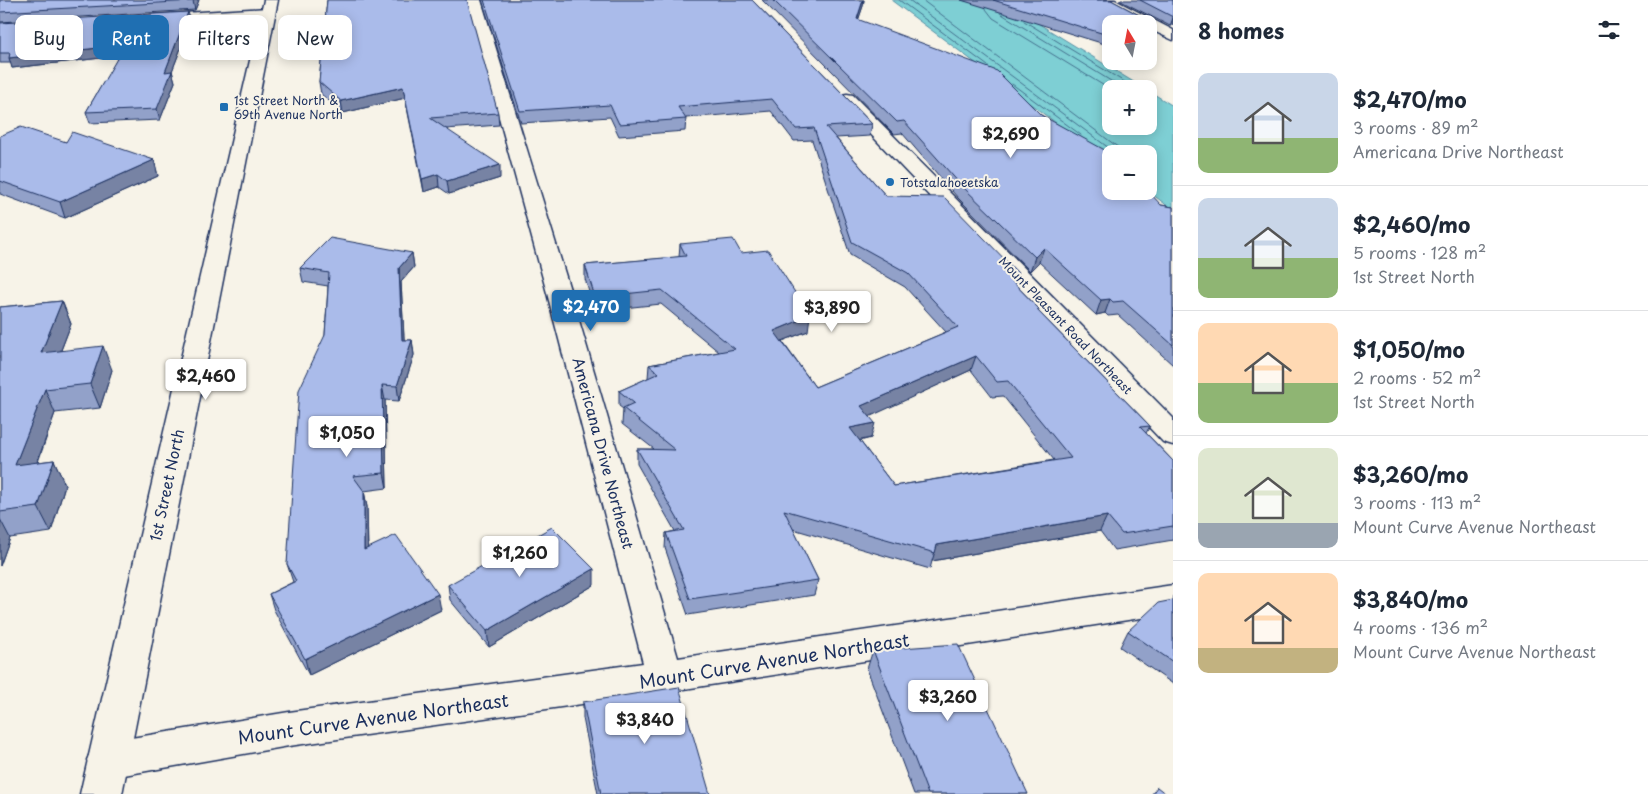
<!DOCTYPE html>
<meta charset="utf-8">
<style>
:root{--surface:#fff;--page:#f2f2f3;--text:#1f2937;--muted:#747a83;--line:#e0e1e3;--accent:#1f6fb2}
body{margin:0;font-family:"Playpen Sans",sans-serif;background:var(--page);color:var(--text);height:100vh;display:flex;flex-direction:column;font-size:19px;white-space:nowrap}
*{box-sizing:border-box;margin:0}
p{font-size:16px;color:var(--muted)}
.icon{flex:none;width:28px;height:28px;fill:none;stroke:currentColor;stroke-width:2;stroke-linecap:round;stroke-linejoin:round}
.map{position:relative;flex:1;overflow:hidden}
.drawer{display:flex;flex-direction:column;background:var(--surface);width:475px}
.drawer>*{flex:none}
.top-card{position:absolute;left:15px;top:15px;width:475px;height:45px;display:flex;gap:10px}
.needle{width:32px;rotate:350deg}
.controls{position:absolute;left:1102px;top:15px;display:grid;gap:10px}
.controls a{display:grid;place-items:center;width:55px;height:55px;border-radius:10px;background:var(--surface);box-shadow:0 2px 12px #0003;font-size:25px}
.price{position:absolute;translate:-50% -42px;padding:0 11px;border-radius:5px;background:#fff;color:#222;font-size:16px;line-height:32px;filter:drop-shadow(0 1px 2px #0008)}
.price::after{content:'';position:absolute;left:50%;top:30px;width:15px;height:11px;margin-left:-8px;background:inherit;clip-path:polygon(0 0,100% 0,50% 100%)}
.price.active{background:var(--accent);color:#fff}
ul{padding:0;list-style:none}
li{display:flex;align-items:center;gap:15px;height:125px;padding:0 25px}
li+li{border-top:1px solid var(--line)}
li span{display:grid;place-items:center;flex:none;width:140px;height:100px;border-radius:10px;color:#555}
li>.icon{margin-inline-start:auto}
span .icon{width:60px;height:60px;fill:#fffc;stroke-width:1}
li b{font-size:21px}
h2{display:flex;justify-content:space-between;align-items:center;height:60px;padding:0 25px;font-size:21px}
.tag{padding:0 18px;border-radius:10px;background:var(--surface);box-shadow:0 2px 12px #0003;font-size:18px;line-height:45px}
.tag.active{background:var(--accent);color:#fff}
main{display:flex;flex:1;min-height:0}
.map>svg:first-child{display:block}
.water{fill:#7ecfd4;stroke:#568fa5}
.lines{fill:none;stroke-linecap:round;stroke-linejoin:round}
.shore{stroke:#436f8d;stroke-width:1}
.minor-casing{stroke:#1b2f5e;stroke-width:3}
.tertiary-casing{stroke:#1b2f5e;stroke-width:3}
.minor{fill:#f7f3e8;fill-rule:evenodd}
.tertiary{fill:#f7f3e8;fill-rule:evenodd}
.wall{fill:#92a1c9;stroke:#1b2f5e;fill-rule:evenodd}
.shaded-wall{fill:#7783a4;stroke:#1b2f5e}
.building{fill:#aabbea;stroke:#1b2f5e;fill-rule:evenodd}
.poi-dot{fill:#1f6fb2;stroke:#f7f3e8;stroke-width:2}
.labels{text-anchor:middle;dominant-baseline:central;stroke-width:4;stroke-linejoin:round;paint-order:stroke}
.far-poi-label{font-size:12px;fill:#1b2f5e;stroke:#f7f3e8;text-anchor:start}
.far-street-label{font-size:12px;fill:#1b2f5e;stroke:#f7f3e8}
.street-label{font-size:15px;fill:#1b2f5e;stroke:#f7f3e8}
.near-street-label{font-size:18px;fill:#1b2f5e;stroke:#f7f3e8}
</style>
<main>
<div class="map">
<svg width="1173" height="794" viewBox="0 0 1173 794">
<rect width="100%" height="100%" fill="#f7f3e8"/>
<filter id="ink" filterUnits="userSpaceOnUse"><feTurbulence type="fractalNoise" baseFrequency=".02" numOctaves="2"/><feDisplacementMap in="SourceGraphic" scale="10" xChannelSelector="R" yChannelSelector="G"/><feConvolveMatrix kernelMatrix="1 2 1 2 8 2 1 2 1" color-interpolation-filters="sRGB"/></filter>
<g filter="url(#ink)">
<path class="water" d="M 891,0 L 1000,0 L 1145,89 L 1111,89 L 1111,126 L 1149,126 L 1149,91 L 1173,106 L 1173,210 L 1148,191 L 1149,154 L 1111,154 L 1111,164 Z"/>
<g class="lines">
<path class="shore" d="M 899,0 L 988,66
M 909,0 L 1117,154
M 922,0 L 1127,154
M 986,9 L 993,18 L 1111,90
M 1000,13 L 1124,89
M 1024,21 L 1136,89
M 1012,84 L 1081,135"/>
<g class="minor-casing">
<path id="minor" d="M 467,0 L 481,0 L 571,293 L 678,658 L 1173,585 L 1173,613 L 665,692 L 289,746 L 107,778 L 93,773 L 87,760 L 93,747 L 107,742 L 289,712 L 643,663 L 547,293 Z
M 1098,0 L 1115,0 L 1173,30 L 1173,40 L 1149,29 L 1149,24 L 1139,24 L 1100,3 Z
M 268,8 L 273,9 L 275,12 L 273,15 L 151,23 L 146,22 L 144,19 L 146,16 L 151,15 Z
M 847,94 L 853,95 L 1173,418 L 1173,445 L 1163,442 L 841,103 L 838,99 L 841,95 Z"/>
</g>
<g class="tertiary-casing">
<path id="tertiary" d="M 264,0 L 278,0 L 122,794 L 80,794 Z"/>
</g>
<use href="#minor" class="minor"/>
<use href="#tertiary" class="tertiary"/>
</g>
<path class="wall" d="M 0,0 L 199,0 L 195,10 L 0,22 Z
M 327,0 L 498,113 L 499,125 L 446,129 L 500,178 L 449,194 L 439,187 L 424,192 L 405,98 L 343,113 L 321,94 L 319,82 Z
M 482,0 L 752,0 L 872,124 L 870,136 L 836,138 L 886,196 L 1018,273 L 1015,284 L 1039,309 L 1038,311 L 1150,426 L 1146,433 L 1173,461 L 1173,540 L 1114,550 L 1100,531 L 932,561 L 930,569 L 793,529 L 818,580 L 814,595 L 688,615 L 665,548 L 666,533 L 675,531 L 637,464 L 637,449 L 654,449 L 622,424 L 623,409 L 619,406 L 619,391 L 648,378 L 649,365 L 719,352 L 661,304 L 595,311 L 585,279 L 585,265 L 679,257 L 680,244 L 741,253 L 808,331 L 782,341 L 815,387 L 946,332 L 905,287 L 850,255 L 812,140 L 794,141 L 771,111 L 686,118 L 685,131 L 619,136 L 610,117 L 521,123 ZM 971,370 L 992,397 L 1003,396 L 1054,460 L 894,486 L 860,441 L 871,438 L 869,416 Z
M 762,0 L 864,0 L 863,6 L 858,20 L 1041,115 L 1161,205 L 1173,207 L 1173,365 L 1118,315 L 1108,316 L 1105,313 L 1096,315 L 1039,262 L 1030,271 L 958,198 L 902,133 L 894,134 Z
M 961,0 L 1111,0 L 1141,16 L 1152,32 L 1111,24 L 1111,46 Z
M 1119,0 L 1173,0 L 1173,25 L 1170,26 Z
M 191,22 L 172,71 L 175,82 L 160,120 L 90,123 L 86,112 L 119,56 L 12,68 L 11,63 L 0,63 L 0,23 Z
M 0,136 L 66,142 L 154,160 L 158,176 L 65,218 L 0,194 Z
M 412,253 L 414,267 L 401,282 L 404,340 L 412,340 L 414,355 L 399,401 L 385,400 L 387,488 L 364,491 L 367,507 L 368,549 L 441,610 L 309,675 L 274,610 L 269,594 L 293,582 L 287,564 L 325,335 L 328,286 L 303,282 L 300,268 Z
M 62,301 L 71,324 L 61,350 L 112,370 L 100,408 L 55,413 L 38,462 L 54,460 L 65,485 L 51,532 L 10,538 L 0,566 L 0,307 Z
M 448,585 L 594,585 L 489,647 L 450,600 Z
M 1173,600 L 1173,684 L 1120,647 L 1128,631 Z
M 873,650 L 1028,794 L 914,794 L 867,669 Z
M 583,702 L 710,794 L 598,794 L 583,718 Z"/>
<path class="shaded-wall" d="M 193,0 L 199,0 L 195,10 L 193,1 Z
M 863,0 L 864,0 L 863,6 L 855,30 L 857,19 Z
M 188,12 L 191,22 L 169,79 L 172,71 L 175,82 L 160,120 L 157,109 L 165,72 Z
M 1173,18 L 1173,25 L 1170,26 Z
M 1155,23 L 1152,32 L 1149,34 L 1149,25 Z
M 125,45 L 128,55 L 12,68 L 9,58 Z
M 403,87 L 405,98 L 343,113 L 341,101 Z
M 154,160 L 158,176 L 65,218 L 60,202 Z
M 500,165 L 500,178 L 449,194 L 447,181 Z
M 438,174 L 439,187 L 424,192 L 422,179 Z
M 1044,248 L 1039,262 L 1030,271 L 1035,257 Z
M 412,253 L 414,267 L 401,282 L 405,355 L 402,340 L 399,268 Z
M 1018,273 L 1014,287 L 1011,280 Z
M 1110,299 L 1105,313 L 1096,315 L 1101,300 Z
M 62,301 L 71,324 L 51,376 L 41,353 Z
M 810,316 L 808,331 L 772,345 L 774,331 Z
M 412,340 L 414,355 L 399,401 L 397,386 Z
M 103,346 L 112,370 L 100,408 L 90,384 Z
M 976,356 L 971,370 L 858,422 L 861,406 Z
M 382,385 L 385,400 L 387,488 L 384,473 Z
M 45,389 L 55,413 L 27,490 L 15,465 Z
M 875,423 L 871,438 L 847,443 L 850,428 Z
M 54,460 L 65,485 L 51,532 L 38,507 Z
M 364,491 L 367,507 L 368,566 L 364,550 Z
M 1107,516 L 1100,531 L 932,561 L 937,545 Z
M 0,519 L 10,538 L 0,566 Z
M 594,569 L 594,585 L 489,647 L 487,631 Z
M 438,594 L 441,610 L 309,675 L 305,659 Z"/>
<path class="building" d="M 0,0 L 193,0 L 193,1 L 0,12 Z
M 327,0 L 467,0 L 498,113 L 430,118 L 500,165 L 447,181 L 438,174 L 422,179 L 403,87 L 341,101 L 319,82 Z
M 484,0 L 752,0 L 872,124 L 826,127 L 886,196 L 944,197 L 1018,273 L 1011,280 L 1039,309 L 1037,310 L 1150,426 L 1140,427 L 1173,461 L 1173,526 L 1122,534 L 1107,516 L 937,545 L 935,553 L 784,510 L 818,580 L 690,599 L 666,533 L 684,530 L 637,449 L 675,450 L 623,408 L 634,403 L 619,391 L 659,373 L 649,365 L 735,349 L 662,290 L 595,297 L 585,265 L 686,256 L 680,244 L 733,239 L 741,253 L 768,250 L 810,316 L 774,331 L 815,387 L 958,327 L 908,273 L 852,242 L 814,128 L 796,129 L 772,99 L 678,107 L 686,119 L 619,124 L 610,105 L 520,111 ZM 976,356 L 997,382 L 1008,381 L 1071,458 L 894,486 L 850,428 L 875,423 L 861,406 Z
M 773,0 L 863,0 L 857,19 L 997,71 L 1041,115 L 1112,154 L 1111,154 L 1111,191 L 1148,191 L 1161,205 L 1173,207 L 1173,345 L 1123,301 L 1113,302 L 1110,299 L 1101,300 L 1044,248 L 1035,257 L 961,185 L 904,121 L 897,122 Z
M 993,0 L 1111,0 L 1141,16 L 1150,16 L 1152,21 L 1155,23 L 1149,25 L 1149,24 L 1111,24 L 1111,36 Z
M 1140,0 L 1173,0 L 1173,17 Z
M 188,12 L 165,72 L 172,71 L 157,109 L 86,112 L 125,45 L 9,58 L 10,53 L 0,53 L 0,23 Z
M 21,127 L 66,142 L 72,132 L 154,160 L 60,202 L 0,181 L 0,136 Z
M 330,238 L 412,253 L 399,268 L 402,340 L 412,340 L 397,386 L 382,385 L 384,473 L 353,476 L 364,491 L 364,550 L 396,535 L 438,594 L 305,659 L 269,594 L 296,581 L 287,564 L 299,390 L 325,335 L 329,273 L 300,268 Z
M 62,301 L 41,353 L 103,346 L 90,384 L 45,389 L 15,465 L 54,460 L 38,507 L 0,512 L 0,307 Z
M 552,527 L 594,569 L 487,631 L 448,585 Z
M 1173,600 L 1173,662 L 1128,631 L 1158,603 Z
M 958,644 L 1028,794 L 928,794 L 873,650 Z
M 679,687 L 710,794 L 601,794 L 583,702 Z
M 1157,787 L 1166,794 L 1152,794 Z"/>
</g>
<g class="poi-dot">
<rect x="219" y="102" width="10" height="10" rx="2.5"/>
<circle cx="890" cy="182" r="5"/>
</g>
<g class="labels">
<g class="far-poi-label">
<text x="234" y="100">1st Street North &amp;<tspan x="234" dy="14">69th Avenue North</tspan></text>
<text x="900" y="182">Totstalahoeetska</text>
</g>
<g class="far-street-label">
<text transform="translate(1066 325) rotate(46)">Mount Pleasant Road Northeast</text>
</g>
<g class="street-label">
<text transform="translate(604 453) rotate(75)">Americana Drive Northeast</text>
<text transform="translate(166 485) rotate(-78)">1st Street North</text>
</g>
<g class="near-street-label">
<text transform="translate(774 660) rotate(-9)">Mount Curve Avenue Northeast</text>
<text transform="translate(373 718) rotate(-8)">Mount Curve Avenue Northeast</text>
</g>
</g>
</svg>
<div class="controls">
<a><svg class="needle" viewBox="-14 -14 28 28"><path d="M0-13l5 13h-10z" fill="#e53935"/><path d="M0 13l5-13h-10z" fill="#747a83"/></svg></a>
<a>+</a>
<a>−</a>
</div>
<b class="price" style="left:1011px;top:159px">$2,690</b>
<b class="price active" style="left:591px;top:332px">$2,470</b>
<b class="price" style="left:832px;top:333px">$3,890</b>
<b class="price" style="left:206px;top:401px">$2,460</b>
<b class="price" style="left:347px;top:458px">$1,050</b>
<b class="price" style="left:520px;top:578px">$1,260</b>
<b class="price" style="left:948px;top:722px">$3,260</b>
<b class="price" style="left:645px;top:745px">$3,840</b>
<div class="top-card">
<a class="tag">Buy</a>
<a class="tag active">Rent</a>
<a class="tag">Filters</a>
<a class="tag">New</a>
</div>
</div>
<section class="drawer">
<h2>8 homes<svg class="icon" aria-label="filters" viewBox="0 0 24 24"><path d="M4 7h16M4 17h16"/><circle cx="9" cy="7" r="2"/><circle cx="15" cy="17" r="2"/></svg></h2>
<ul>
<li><span style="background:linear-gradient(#c9d6e8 65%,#8fb573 0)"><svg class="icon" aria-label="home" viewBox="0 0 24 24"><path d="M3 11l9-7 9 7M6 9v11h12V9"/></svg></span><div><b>$2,470/mo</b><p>3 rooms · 89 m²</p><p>Americana Drive Northeast</p></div></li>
<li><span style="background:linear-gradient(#c9d6e8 60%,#8fb573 0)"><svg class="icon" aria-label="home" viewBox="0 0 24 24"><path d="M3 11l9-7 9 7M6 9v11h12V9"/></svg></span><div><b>$2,460/mo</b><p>5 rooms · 128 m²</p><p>1st Street North</p></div></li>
<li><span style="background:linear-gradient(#ffd9b3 60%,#8fb573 0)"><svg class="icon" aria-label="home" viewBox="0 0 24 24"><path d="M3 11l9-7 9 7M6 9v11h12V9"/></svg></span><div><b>$1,050/mo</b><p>2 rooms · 52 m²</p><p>1st Street North</p></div></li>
<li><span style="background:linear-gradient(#dfe7d0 75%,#9aa5b1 0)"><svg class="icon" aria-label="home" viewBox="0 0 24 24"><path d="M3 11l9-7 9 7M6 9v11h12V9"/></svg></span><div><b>$3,260/mo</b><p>3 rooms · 113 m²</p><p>Mount Curve Avenue Northeast</p></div></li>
<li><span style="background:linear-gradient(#ffd9b3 75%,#c2b280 0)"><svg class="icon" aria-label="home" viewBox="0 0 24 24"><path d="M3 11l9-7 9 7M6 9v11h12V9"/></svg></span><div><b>$3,840/mo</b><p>4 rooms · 136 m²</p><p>Mount Curve Avenue Northeast</p></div></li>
</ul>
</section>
</main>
